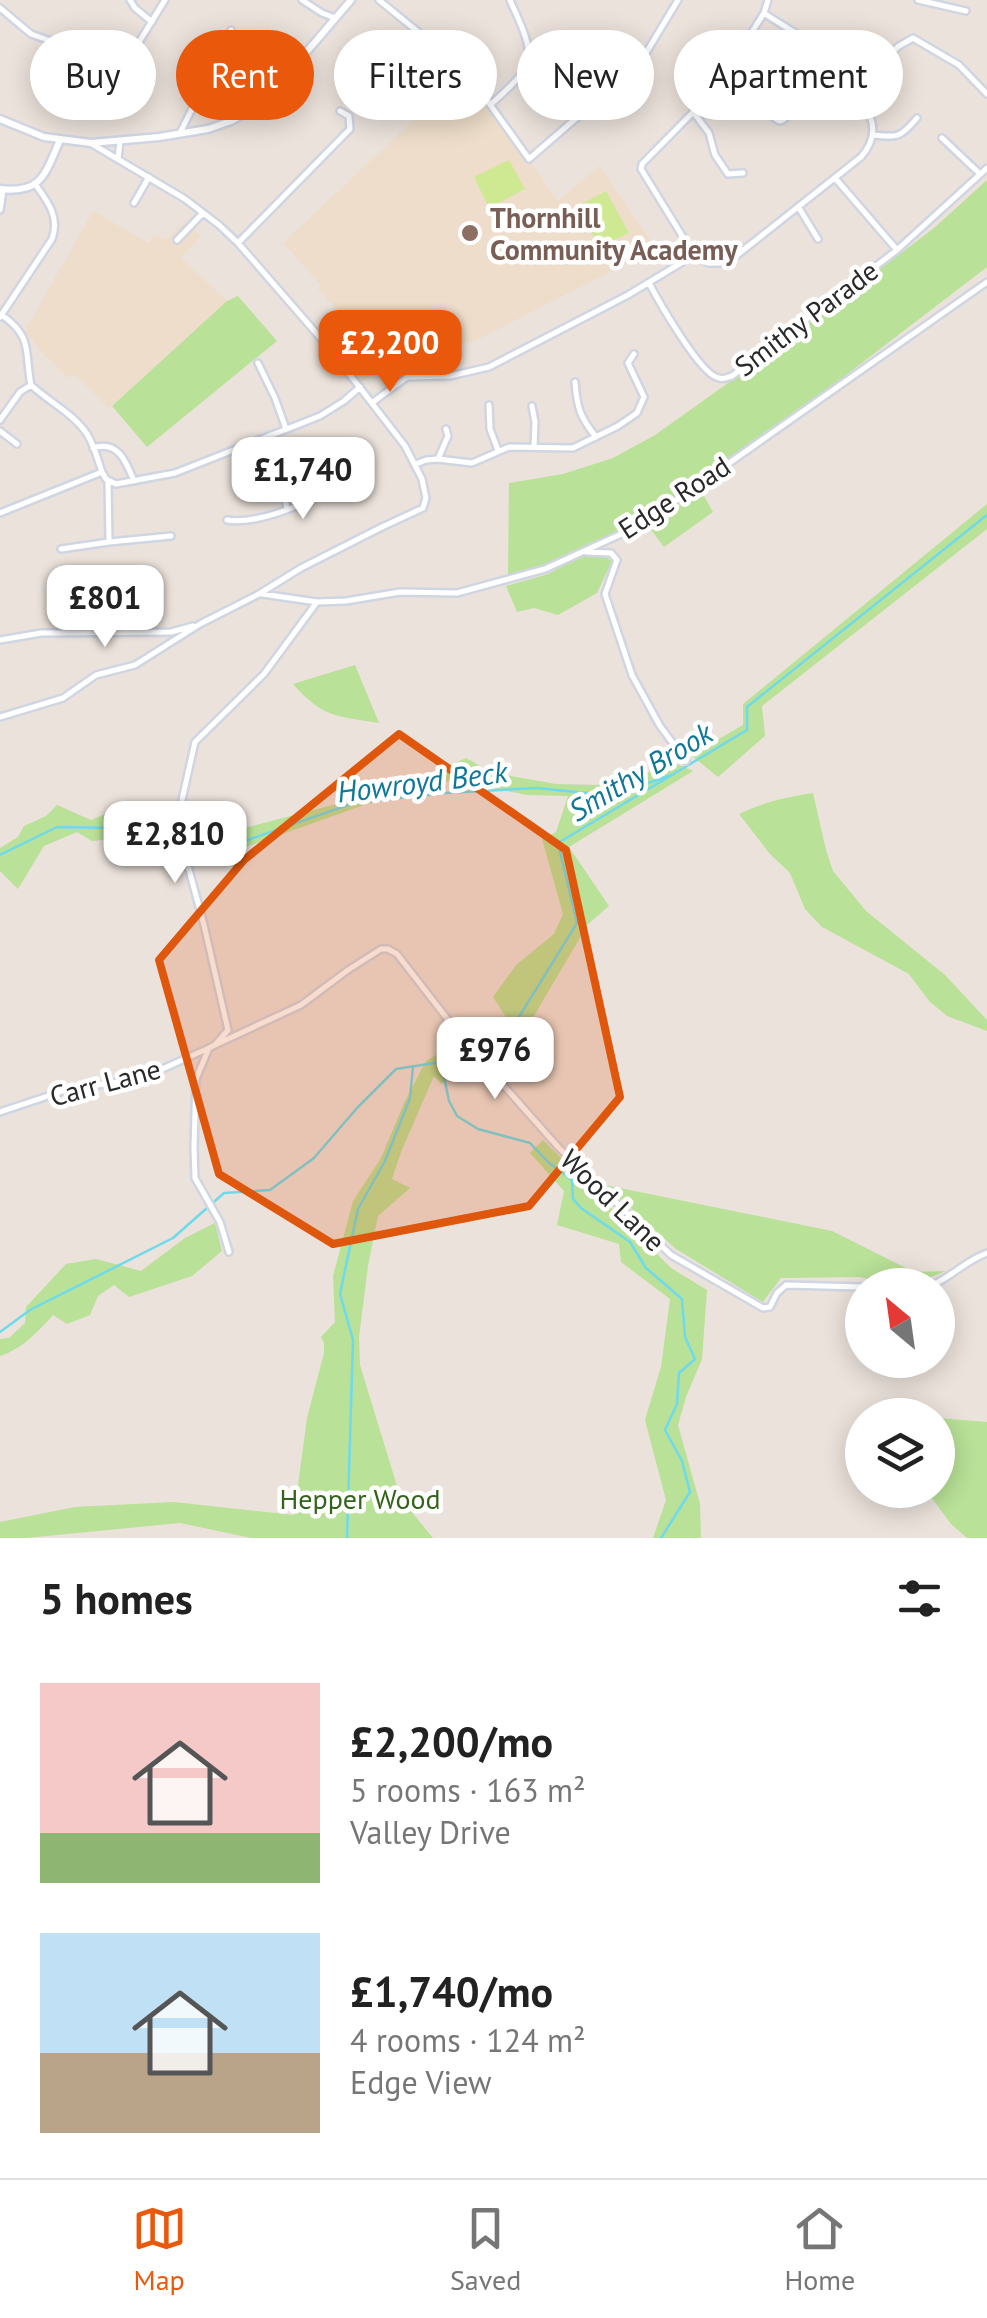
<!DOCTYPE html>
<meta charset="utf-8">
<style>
:root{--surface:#fff;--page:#f2f2f2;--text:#222;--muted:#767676;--line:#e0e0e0;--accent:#ea580c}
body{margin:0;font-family:"PT Sans",sans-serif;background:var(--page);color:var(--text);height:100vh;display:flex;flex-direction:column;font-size:38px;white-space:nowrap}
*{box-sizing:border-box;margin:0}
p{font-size:32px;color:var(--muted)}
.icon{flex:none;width:55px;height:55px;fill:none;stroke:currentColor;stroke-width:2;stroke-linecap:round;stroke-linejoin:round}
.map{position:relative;height:1538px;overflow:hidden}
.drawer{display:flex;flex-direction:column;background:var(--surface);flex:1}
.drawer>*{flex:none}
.banner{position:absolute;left:30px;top:30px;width:928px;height:90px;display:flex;gap:20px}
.needle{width:65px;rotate:331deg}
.tools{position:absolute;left:845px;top:1268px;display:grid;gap:20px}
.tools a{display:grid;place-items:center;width:110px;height:110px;border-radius:50%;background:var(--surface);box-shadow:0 5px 25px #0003;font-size:50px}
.price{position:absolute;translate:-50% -85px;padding:0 22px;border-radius:20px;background:#fff;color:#222;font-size:32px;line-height:65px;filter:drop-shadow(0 2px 5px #0008)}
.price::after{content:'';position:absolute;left:50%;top:60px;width:30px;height:22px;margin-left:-15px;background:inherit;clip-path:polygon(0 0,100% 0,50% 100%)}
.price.on{background:var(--accent);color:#fff}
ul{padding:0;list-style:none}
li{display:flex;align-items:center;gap:30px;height:250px;padding:0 40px}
li span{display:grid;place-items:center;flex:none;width:280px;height:200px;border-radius:0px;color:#555}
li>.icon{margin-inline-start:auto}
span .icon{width:120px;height:120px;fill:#fffc;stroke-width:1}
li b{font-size:42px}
h2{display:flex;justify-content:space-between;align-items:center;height:120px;padding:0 40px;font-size:42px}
.tag{padding:0 35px;border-radius:45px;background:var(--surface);box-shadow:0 5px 25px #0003;font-size:35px;line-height:90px}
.tag.on{background:var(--accent);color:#fff}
.menu{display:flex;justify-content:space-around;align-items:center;height:140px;border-top:2px solid var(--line);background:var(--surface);font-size:28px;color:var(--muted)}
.menu a{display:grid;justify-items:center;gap:5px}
.menu .on{color:var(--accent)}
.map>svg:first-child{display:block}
.education{fill:#edddca}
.green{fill:#b9e197}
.pitch{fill:#cfe993}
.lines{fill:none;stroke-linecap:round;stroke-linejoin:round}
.stream{stroke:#6edaec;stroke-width:2.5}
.minor-casing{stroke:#d0d5e2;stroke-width:10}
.tertiary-casing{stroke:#d0d5e2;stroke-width:11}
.minor{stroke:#fff;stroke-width:5}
.tertiary{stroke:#fff;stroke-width:6}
.marked{fill:#de570d;fill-opacity:0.2;stroke:#de570d;stroke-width:8;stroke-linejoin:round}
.education-dot{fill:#8d6e63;stroke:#fff;stroke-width:4}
.labels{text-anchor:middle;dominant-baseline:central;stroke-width:9;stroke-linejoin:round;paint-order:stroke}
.education-label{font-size:28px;font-weight:bold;fill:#785e54;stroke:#fff;text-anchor:start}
.street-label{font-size:28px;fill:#292929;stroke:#fff}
.park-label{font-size:28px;fill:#33641b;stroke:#fff}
.water-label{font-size:30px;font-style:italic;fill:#0f7897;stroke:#fff}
</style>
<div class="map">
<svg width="987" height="1538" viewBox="0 0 987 1538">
<rect width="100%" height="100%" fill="#ebe2db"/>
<path class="education" d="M 466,71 L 558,201 L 599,166 L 653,244 L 614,270 L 471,343 L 414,349 L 358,384 L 348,371 L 375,345 L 358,334 L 318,289 L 321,285 L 283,243 Z
M 93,211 L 149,243 L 154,235 L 166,240 L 185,222 L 201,236 L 181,258 L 227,301 L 109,408 L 74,374 L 69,378 L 43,354 L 25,331 Z"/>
<path class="green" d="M 987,180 L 987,267 L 820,395 L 632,525 L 544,566 L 508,576 L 509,483 L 563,474 L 613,458 L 655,435 L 769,354 L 934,228 Z
M 238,296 L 277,341 L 147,447 L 112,406 L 227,301 Z
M 701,491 L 713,512 L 664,547 L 649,527 Z
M 987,504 L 987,529 L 762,706 L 765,736 L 718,777 L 691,755 L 743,725 L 743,704 Z
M 582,555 L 603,555 L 612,561 L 597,593 L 558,615 L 534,608 L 517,612 L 506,586 L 548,574 Z
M 355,665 L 379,723 C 337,716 323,718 293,684 Z
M 466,758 L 493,773 L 556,784 L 602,785 L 677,764 L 693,771 L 569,847 L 609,906 L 588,924 L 521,1038 L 481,1055 L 471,1043 L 509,1022 L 493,997 L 516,965 L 554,934 L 563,914 L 542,839 L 556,832 L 568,796 L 527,795 L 453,780 L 361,806 L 235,851 L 195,850 L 189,836 L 241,829 L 402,787 Z
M 813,793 L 826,850 L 833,871 L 866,911 L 945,975 L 987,1020 L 987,1031 L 947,1016 L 929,1001 L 909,974 L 822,927 L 805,909 L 790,873 L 770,854 L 739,814 C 764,802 786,797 813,793 Z
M 57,805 L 91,820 L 118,809 L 129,827 L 175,835 L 175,854 L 130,854 L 112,839 L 92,841 L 77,832 L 44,846 L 18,889 L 0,871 L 0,848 L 18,837 L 24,826 L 46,816 Z
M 459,1042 L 474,1058 L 442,1084 L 434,1076 L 401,1152 L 392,1179 L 410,1188 L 378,1216 L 368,1266 L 359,1337 L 360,1365 L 401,1499 L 433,1538 L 251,1538 L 180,1523 L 26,1538 L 0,1538 L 0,1522 L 75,1507 L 174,1502 L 294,1515 L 307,1418 L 324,1353 L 324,1343 L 321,1337 L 335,1322 L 333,1276 L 353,1201 L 381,1158 L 405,1101 L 426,1061 Z
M 543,1140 L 671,1268 L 707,1290 L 702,1359 L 686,1397 L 678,1425 L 700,1504 L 701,1538 L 653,1538 L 666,1500 L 645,1420 L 661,1367 L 670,1299 L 621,1262 L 619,1244 L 557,1225 L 564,1191 L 530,1153 Z
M 605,1185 L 832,1231 L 914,1272 L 946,1271 L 911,1285 L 894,1285 L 860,1277 L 781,1278 L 763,1302 L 676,1249 Z
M 215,1223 L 222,1251 L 192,1276 L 129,1297 L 114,1285 L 98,1296 L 90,1315 L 67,1324 L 53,1315 C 38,1332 22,1349 0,1356 L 0,1339 L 9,1338 L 25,1323 L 26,1307 L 66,1264 L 96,1259 L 141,1271 L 185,1238 Z
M 938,1418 L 987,1422 L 987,1538 L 967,1538 L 951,1524 L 926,1490 L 938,1490 Z"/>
<path class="pitch" d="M 509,160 L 525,189 L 489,208 L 474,177 Z
M 606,191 L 629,233 L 599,247 L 578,206 Z"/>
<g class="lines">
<path class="stream" d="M 0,855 L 57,827 L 112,828 L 150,841 L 233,845 L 354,803 L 446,793 L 537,788 L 586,793 L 637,787 L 674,774
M 441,1062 L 449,1101 L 457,1116 L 478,1129 L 530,1143 L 548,1162 L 572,1180 L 573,1199 L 581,1208 L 630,1242 L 646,1268 L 682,1299 L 685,1337 L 695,1359 L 679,1373 L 677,1404 L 665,1430 L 682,1461 L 690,1492 L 661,1538
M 0,1332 L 30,1310 L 173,1238 L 224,1193 L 270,1190 L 314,1158 L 357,1108 L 396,1069 L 441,1062 L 509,1033 L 577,923 L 558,843 L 747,730 L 747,707 L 987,515
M 347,1538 L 353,1340 L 340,1294 L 358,1209 L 385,1161 L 410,1098 L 413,1066"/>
<g class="minor-casing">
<path id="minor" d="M 130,0 L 135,8 L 152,22
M 302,0 L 322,13 L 335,18
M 379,0 L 466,71 L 529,159 L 611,88 L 646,53 L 678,0
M 918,0 L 966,11
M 0,8 L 31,34 L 104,60 L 126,63 L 165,0
M 764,13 C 781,25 800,34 816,48 C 824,55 829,63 836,71 C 857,97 891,123 861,157 L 727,263 L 708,263 L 694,255 L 641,169 L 642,164 L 715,90 L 764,13 L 768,0
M 850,87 L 899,46 L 913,38 L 959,65 L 987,94
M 491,104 C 500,96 526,74 528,62 C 532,43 517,17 510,0
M 694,113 L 709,133 L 715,155 L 728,174 L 743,173
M 772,116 L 779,121 L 783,120 L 836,71
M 180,133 L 231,30
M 873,135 C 898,138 901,137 917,118
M 942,138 L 980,174
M 118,159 L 120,141
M 835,178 L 897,250
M 134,203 L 149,177
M 799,208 L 818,239
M 0,210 L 3,190
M 177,240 L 203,213
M 238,243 L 350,129 L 349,116 L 340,111
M 649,283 C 659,302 698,370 716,377 C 723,380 725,378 732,376 L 897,250 L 987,168
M 2,315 C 34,338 24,352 31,385
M 0,317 L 52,239 C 60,217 48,202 35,184
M 258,363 L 275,398 L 286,429
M 575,382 C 577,408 580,417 596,437
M 373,402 L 407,377 L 450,376 L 489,367 L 628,295 L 694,255
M 489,405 L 490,429 L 498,450
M 532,406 L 535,422 L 534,447
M 0,420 L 20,392 L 31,385 C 49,402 73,413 87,434 C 94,445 98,460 102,472
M 0,431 L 17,444
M 271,435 L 279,464 L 287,509
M 93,448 C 118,440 126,461 134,481
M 438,459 L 448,436 L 446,429
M 416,464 L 426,460 L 438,459 L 472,463 L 509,447 L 573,448 L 618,426 L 637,413 L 644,397 L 628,363 L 634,354
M 108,481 L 109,542
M 0,513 L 102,472 L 106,479 L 116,484 L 175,473 L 320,416 L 344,401 L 360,387
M 227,520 C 259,526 336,496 350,466
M 61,549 L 109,542 L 171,536
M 586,552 L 611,553 L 617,560 L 605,594 L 632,675 L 660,726 L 686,761
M 262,594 L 317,602 L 346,601 L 400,592 L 457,593 L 545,569 L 641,525 L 987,282
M 0,640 L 41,633 L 171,632 L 193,626
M 0,717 L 63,698 L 96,675 L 135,665 L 200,624 L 259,594 L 301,568 L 382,527 L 423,508 L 426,498 L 422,479 L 405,446 L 330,349 L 238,243 L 219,225 L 185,199 L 92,144
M 215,1045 L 301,1005 L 348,970 L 381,949 L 388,949 L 397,954 L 466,1043 L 559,1148 L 671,1255 L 763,1308 L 770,1307 L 777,1293 L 786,1285 L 862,1287
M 0,1112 L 69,1089 L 140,1079 L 209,1048
M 229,1252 L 220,1222 L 195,1178 L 194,1148 L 196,1079 L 209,1048 L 215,1045 L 228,1030 L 204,925 L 182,844 L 182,800 L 195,742 L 264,674 L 317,602
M 932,1285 C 952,1277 966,1260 987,1253"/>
</g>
<g class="tertiary-casing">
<path id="tertiary" d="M 0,119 L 44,137 L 91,143 L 159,137 L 208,129 L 231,121 L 262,104 L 351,0
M 0,189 C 42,194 45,174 60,140"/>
</g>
<use href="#minor" class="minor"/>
<use href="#tertiary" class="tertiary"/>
</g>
<path class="marked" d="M 399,734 L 566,850 L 620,1097 L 529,1206 L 333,1244 L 219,1174 L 159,960 L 244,860 Z"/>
<circle class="education-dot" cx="470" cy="233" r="10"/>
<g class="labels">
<g class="education-label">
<text x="490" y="217">Thornhill<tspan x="490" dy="32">Community Academy</tspan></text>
</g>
<g class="street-label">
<text transform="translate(806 318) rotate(-37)">Smithy Parade</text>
<text transform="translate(674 497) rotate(-33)">Edge Road</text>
<text transform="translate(105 1082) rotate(-15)">Carr Lane</text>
<text transform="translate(613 1200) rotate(44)">Wood Lane</text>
</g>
<g class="park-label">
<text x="360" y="1498">Hepper Wood</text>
</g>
<g class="water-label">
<text transform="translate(640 771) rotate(-31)">Smithy Brook</text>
<text transform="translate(422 781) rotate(-7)">Howroyd Beck</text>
</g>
</g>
</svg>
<div class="tools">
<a><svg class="needle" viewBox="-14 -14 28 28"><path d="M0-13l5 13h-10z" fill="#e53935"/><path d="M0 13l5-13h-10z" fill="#767676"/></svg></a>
<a><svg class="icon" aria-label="layers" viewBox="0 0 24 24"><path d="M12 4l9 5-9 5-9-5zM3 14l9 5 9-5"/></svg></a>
</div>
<b class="price on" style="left:390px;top:395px">£2,200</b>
<b class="price" style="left:303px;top:522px">£1,740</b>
<b class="price" style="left:105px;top:650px">£801</b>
<b class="price" style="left:175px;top:886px">£2,810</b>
<b class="price" style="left:495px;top:1102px">£976</b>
<div class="banner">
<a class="tag">Buy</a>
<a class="tag on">Rent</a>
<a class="tag">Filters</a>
<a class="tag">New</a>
<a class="tag">Apartment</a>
</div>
</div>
<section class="drawer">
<h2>5 homes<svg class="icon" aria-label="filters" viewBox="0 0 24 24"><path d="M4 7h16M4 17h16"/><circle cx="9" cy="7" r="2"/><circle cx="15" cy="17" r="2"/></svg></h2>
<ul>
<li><span style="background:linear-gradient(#f6c9c9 75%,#8fb573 0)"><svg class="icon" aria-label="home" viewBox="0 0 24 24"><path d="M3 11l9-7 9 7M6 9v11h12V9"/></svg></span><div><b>£2,200/mo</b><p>5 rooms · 163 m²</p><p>Valley Drive</p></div></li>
<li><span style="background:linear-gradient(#bfe0f5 60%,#b9a48a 0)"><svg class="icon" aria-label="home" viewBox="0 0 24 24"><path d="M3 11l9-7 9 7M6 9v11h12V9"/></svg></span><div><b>£1,740/mo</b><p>4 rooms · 124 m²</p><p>Edge View</p></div></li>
</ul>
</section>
<nav class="menu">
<a class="on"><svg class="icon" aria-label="map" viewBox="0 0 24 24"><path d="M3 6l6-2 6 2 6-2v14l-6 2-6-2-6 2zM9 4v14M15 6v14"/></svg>Map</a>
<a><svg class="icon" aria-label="saved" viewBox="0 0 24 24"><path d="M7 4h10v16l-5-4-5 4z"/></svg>Saved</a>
<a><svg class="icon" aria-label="home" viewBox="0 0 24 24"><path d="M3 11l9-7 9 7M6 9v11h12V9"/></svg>Home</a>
</nav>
